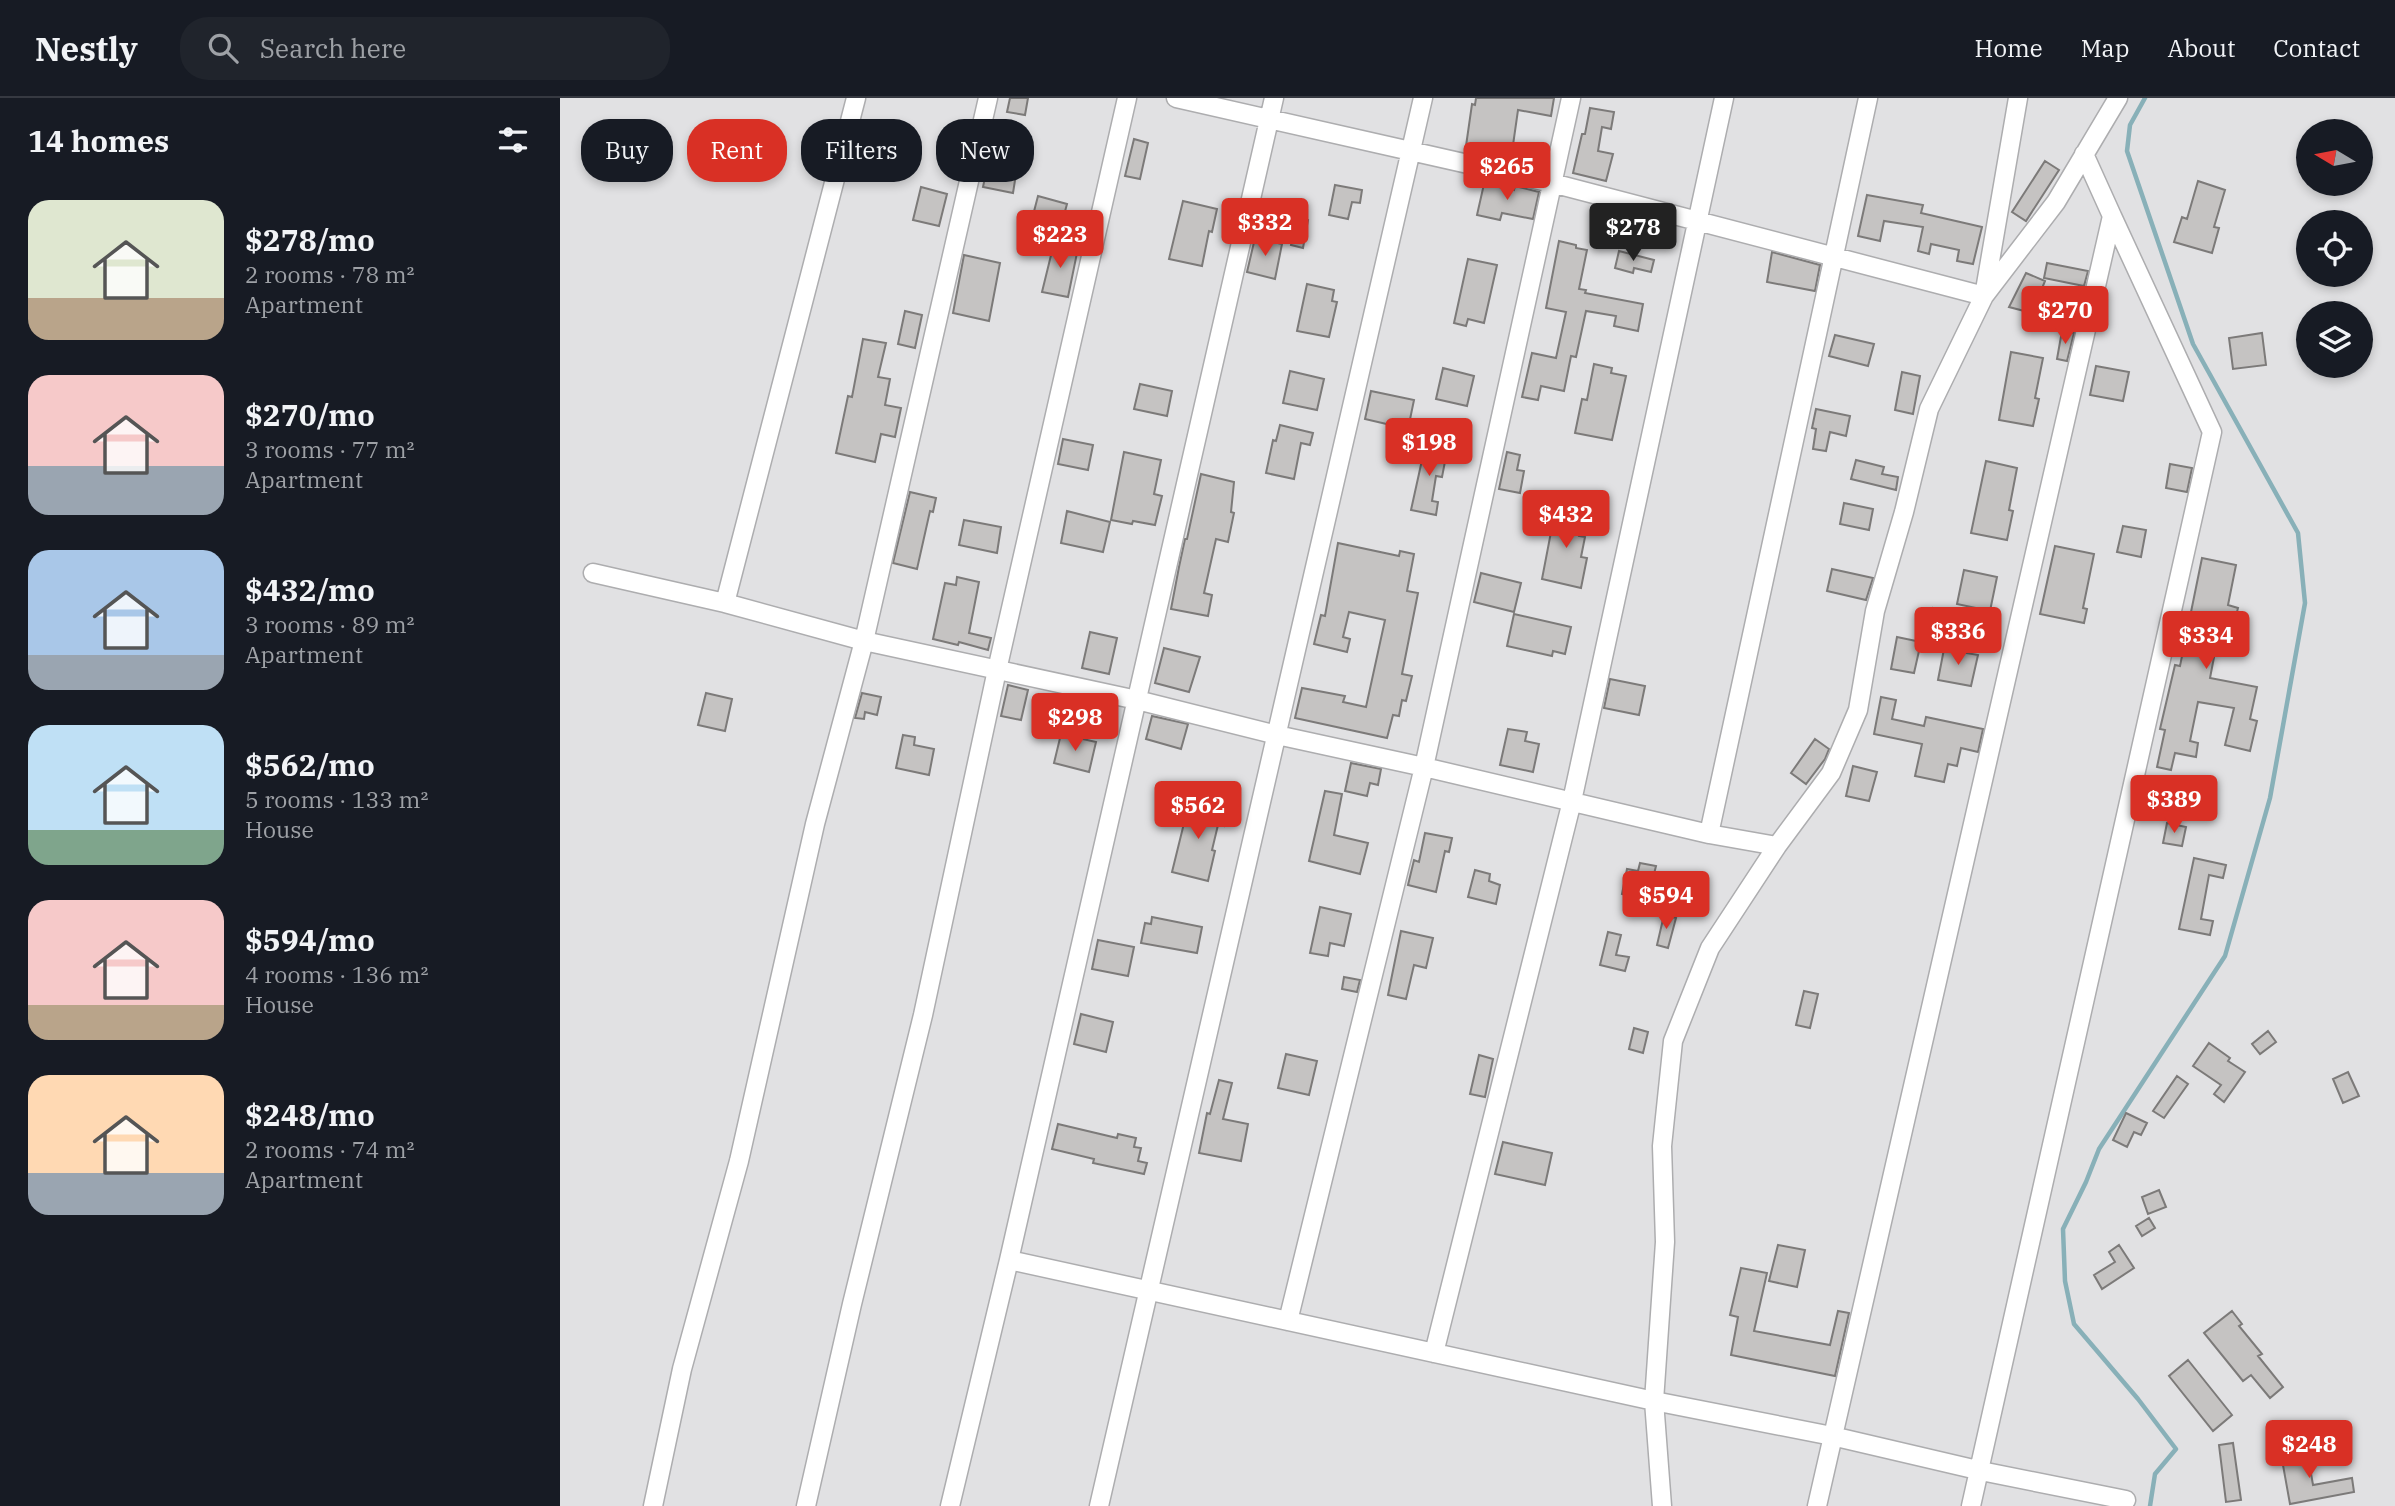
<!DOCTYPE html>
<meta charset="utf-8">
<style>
:root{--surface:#171b24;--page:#20242c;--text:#f1f3f6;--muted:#9ea1a6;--line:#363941;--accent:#d93025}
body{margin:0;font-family:"IBM Plex Serif",serif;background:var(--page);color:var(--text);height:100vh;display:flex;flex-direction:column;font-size:26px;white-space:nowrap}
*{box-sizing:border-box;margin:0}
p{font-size:23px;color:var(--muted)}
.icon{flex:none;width:38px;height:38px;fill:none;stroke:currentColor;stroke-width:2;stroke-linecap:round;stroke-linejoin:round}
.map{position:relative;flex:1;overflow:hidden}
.sheet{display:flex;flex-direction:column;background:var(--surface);width:560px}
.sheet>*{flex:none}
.guide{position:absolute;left:21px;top:21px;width:665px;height:63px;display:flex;gap:14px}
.needle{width:46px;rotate:280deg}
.buttons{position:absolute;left:1736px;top:21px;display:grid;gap:14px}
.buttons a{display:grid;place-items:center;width:77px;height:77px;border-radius:50%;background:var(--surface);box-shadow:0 4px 10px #0003;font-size:35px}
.price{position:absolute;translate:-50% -60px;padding:0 16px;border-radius:7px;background:var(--accent);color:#fff;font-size:23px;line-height:46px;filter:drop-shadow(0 2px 4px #0008)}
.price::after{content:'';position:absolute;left:50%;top:42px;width:21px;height:16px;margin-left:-10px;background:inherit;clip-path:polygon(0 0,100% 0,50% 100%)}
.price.current{background:#222;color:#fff}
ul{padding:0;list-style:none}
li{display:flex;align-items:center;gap:21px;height:175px;padding:0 28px}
li span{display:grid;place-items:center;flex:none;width:196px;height:140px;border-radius:21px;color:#555}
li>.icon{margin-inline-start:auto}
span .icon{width:84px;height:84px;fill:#fffc;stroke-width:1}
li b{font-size:30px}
h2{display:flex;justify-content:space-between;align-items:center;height:84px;padding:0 28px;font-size:30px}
.pill{padding:0 24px;border-radius:28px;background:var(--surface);box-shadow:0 4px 10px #0003;font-size:24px;line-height:63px}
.pill.current{background:var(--accent);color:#fff}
header{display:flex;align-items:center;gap:42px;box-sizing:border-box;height:98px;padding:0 35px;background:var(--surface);border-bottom:2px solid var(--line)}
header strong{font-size:33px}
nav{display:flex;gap:38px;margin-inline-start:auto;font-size:24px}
.search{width:490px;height:63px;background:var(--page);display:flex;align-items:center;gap:18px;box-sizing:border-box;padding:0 24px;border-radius:28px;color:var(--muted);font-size:26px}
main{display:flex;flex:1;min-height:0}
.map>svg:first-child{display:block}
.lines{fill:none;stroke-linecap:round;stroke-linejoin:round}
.stream{stroke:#88b0b8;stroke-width:4.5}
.building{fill:#c5c3c2;stroke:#7c7a79;stroke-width:2}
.minor-casing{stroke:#adadaf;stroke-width:21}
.minor{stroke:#fff;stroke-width:18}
</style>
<header>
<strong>Nestly</strong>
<div class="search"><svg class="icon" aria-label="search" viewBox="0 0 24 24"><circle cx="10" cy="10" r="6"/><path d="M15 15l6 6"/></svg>Search here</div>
<nav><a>Home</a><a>Map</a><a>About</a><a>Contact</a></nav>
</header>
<main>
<section class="sheet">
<h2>14 homes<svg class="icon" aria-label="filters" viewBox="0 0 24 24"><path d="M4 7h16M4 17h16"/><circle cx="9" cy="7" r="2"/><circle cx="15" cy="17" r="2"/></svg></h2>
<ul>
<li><span style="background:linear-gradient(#dfe7d0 70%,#b9a48a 0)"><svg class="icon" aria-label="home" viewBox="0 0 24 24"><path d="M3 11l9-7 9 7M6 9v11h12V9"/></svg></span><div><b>$278/mo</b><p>2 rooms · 78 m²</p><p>Apartment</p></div></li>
<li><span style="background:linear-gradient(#f6c9c9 65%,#9aa5b1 0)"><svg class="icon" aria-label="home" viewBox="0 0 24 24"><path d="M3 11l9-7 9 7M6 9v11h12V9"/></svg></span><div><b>$270/mo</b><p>3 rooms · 77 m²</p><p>Apartment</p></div></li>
<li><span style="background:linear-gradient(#a9c7e8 75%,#9aa5b1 0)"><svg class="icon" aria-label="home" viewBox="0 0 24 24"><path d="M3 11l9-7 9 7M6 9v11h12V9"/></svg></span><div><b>$432/mo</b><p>3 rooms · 89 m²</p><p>Apartment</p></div></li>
<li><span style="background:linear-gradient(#bfe0f5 75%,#7fa58c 0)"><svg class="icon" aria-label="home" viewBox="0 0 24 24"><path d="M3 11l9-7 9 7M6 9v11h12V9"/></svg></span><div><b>$562/mo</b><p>5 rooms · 133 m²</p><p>House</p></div></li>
<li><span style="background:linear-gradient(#f6c9c9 75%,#b9a48a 0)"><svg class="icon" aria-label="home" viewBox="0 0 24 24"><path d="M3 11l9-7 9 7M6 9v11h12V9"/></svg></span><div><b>$594/mo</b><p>4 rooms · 136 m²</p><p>House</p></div></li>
<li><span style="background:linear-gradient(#ffd9b3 70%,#9aa5b1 0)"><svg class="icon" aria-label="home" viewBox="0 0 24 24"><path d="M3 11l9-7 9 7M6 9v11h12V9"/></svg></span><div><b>$248/mo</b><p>2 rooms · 74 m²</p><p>Apartment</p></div></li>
</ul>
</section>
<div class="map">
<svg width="1835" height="1408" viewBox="0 0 1835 1408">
<rect width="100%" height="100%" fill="#e1e1e3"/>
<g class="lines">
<path class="stream" d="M 1585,0 L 1570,27 L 1567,53 L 1633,246 L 1738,435 L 1745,505 L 1710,700 L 1665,858 L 1539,1051 L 1526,1084 L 1503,1131 L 1505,1183 L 1514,1226 L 1578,1301 L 1616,1351 L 1595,1376 L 1590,1408"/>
</g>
<path class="building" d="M 450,0 L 468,0 L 465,17 L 447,14 Z
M 916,0 L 994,0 L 991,18 L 958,12 L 953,47 L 987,55 L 984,69 L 959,63 L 960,61 L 921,55 L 922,50 L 906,48 L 912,6 L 915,7 Z
M 1030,10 L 1054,14 L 1051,31 L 1042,29 L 1038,53 L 1053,56 L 1046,83 L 1013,75 L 1022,36 L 1025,36 Z
M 574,41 L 588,45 L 580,81 L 565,78 Z
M 1485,63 L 1499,72 L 1466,123 L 1452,114 Z
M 427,70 L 456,76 L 453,95 L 423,89 Z
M 1638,83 L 1665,92 L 1654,129 L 1659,130 L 1652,155 L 1614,144 L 1622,119 L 1627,121 Z
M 924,86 L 954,92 L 955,88 L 979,94 L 973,121 L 942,115 L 940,122 L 917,117 Z
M 775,87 L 802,92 L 800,105 L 792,104 L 788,121 L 769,117 Z
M 361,89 L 387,96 L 379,128 L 353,122 Z
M 1307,97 L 1363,107 L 1361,115 L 1422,129 L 1413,166 L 1397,163 L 1399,152 L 1371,146 L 1369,156 L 1358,153 L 1363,129 L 1324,123 L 1320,143 L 1298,138 Z
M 478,98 L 507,106 L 500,132 L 471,125 Z
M 623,103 L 657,111 L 652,134 L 649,133 L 642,168 L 609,161 Z
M 736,120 L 748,122 L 743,150 L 731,147 Z
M 695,140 L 722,146 L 715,181 L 687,174 Z
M 999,143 L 1016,147 L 1016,150 L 1027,152 L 1019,191 L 1026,192 L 1025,195 L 1083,206 L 1078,233 L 1054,228 L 1056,218 L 1026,213 L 1016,259 L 1011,258 L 1004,293 L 981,288 L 978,302 L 962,299 L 972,255 L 996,260 L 1006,214 L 986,210 Z
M 494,145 L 518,150 L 508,199 L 482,194 Z
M 1059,153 L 1094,162 L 1091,174 L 1074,170 L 1073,175 L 1055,170 Z
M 1212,154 L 1260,167 L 1255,193 L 1207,184 Z
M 404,157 L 440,165 L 429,223 L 393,215 Z
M 908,161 L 937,167 L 924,225 L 908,221 L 906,228 L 894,225 Z
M 1487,165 L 1528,173 L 1524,188 L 1484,180 Z
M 1466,175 L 1485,183 L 1472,215 L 1449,209 Z
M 747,186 L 774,192 L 772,203 L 777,204 L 769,239 L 737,233 Z
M 345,213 L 362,217 L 355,250 L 338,246 Z
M 1502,233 L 1514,235 L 1507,263 L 1497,261 Z
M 1702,235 L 1706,267 L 1673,271 L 1669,240 Z
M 1275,237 L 1314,246 L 1308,268 L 1269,258 Z
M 303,241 L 326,245 L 318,279 L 330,281 L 325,307 L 341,310 L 335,339 L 321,336 L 315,364 L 276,355 L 288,298 L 292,299 Z
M 1451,254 L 1483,260 L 1475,300 L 1479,301 L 1473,328 L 1439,322 Z
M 1034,266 L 1052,270 L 1051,275 L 1066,278 L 1052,342 L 1015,335 L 1022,301 L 1027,302 Z
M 1536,268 L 1569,274 L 1563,303 L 1530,297 Z
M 883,270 L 914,278 L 907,308 L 876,301 Z
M 730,273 L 764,281 L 757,312 L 723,305 Z
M 1342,274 L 1360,278 L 1353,316 L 1335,312 Z
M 580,286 L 612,293 L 607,318 L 574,311 Z
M 811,293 L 854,302 L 848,331 L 805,321 Z
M 1256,311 L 1290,318 L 1286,338 L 1270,334 L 1266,353 L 1253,351 L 1256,331 L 1252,330 Z
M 720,327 L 753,335 L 750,347 L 741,345 L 734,381 L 706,375 L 713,342 L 716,343 Z
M 503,341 L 533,347 L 528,372 L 498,366 Z
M 866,344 L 888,348 L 882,379 L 876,378 L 872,403 L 878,404 L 876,417 L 851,412 Z
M 564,354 L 601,362 L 594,396 L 602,398 L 595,427 L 573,423 L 572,426 L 551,422 Z
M 947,354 L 960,357 L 957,372 L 964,373 L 960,395 L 939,391 Z
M 1296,362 L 1324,369 L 1322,376 L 1338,379 L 1336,392 L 1291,381 Z
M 1426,363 L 1457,370 L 1449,412 L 1453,413 L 1447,442 L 1411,435 Z
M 1610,366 L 1632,370 L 1627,394 L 1606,390 Z
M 641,376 L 674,384 L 671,414 L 674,415 L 668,444 L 656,441 L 644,495 L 652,497 L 648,518 L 611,511 L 619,469 L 625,441 L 627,441 Z
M 350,394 L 376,400 L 373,414 L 370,413 L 357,471 L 333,465 Z
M 1284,405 L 1313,411 L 1309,432 L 1280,426 Z
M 996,408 L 1023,417 L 1019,438 L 1025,439 L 1021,459 L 1027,460 L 1021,490 L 982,481 Z
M 507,413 L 550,424 L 543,454 L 501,445 Z
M 404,422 L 441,429 L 437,455 L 399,447 Z
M 1563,428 L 1586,432 L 1581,459 L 1557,454 Z
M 778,445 L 839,458 L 840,453 L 854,456 L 847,493 L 858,495 L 842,576 L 852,578 L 846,603 L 842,602 L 839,618 L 833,617 L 827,640 L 735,620 L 742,590 L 785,598 L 783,604 L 806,609 L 825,522 L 789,514 L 783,539 L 790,541 L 787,554 L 754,546 L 761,517 L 765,518 Z
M 1495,448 L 1534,456 L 1523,510 L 1527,511 L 1524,525 L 1480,516 Z
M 1642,460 L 1676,467 L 1668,507 L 1678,510 L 1674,526 L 1661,523 L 1650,580 L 1697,589 L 1690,621 L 1697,623 L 1690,653 L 1665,647 L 1674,610 L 1638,604 L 1630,643 L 1638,645 L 1636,659 L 1615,655 L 1611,672 L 1597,669 L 1605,632 L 1600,631 L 1615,567 L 1620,568 Z
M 1272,471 L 1313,480 L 1306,502 L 1267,493 Z
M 1404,472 L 1437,479 L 1430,513 L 1397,506 Z
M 921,475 L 961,485 L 954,514 L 914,504 Z
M 397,479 L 419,484 L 409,535 L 431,540 L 428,552 L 399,544 L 398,547 L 373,541 L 385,485 L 396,487 Z
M 1373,510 L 1395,514 L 1388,545 L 1367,541 Z
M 954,516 L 1011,529 L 1005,556 L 993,553 L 992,558 L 947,548 Z
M 530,534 L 557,540 L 549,576 L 522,570 Z
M 1337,539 L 1361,544 L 1354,575 L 1331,571 Z
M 604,550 L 640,559 L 629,594 L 595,585 Z
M 1384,551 L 1418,557 L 1411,588 L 1378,582 Z
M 1050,581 L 1085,588 L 1079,617 L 1044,610 Z
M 448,587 L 468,592 L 461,622 L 441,618 Z
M 146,595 L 172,601 L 165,633 L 138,627 Z
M 302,595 L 321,599 L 317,617 L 305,614 L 304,621 L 295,620 Z
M 1321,599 L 1336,602 L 1332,621 L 1364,628 L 1366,619 L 1423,631 L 1418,654 L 1401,650 L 1397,668 L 1388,666 L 1384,684 L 1355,678 L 1362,646 L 1314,636 Z
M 592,618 L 628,626 L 621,651 L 586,641 Z
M 948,631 L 967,634 L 965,643 L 979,646 L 973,674 L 940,667 Z
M 501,636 L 536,644 L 529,674 L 494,665 Z
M 343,637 L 355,639 L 354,647 L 374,651 L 369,677 L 336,670 Z
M 1255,641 L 1269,651 L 1265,661 L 1246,686 L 1231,675 Z
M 791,665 L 821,671 L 818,687 L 810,685 L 807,698 L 785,693 Z
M 1293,668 L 1317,674 L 1309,703 L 1286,698 Z
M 765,693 L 782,696 L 774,737 L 808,745 L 800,776 L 749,763 Z
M 629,705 L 667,713 L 664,728 L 658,727 L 652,752 L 655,753 L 648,783 L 612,774 Z
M 1607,725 L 1626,729 L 1622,748 L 1603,745 Z
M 865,735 L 892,740 L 889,754 L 885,753 L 876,794 L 848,787 L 854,762 L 859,764 Z
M 1634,760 L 1666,767 L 1663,780 L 1649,777 L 1641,821 L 1653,823 L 1650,837 L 1619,831 Z
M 1080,765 L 1096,768 L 1094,776 L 1101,778 L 1095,803 L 1062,796 L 1067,771 L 1078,773 Z
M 915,772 L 930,776 L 929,783 L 940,787 L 936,806 L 908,799 Z
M 760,809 L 791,816 L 784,848 L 770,845 L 768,858 L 750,855 Z
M 1104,817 L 1116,820 L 1108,850 L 1097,847 Z
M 592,819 L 642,829 L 637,855 L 581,845 L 585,825 L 591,826 Z
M 841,833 L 873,840 L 866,870 L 854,867 L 846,901 L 828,897 Z
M 1048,834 L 1061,837 L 1056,857 L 1069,859 L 1065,873 L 1040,867 Z
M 538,842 L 574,849 L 568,878 L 532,871 Z
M 784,879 L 800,882 L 797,894 L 782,891 Z
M 1244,893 L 1258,896 L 1250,930 L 1236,927 Z
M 521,916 L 553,924 L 546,954 L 514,946 Z
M 1074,930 L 1088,934 L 1083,955 L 1069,951 Z
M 1708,933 L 1716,944 L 1700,956 L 1692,946 Z
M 1649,945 L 1670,960 L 1668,963 L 1685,974 L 1664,1004 L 1654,996 L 1661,987 L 1633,968 Z
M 726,956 L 757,963 L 749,997 L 718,990 Z
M 919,957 L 933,961 L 925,999 L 910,996 Z
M 1788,974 L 1799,998 L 1783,1005 L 1773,981 Z
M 1617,978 L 1628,986 L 1604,1020 L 1593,1013 Z
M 659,982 L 672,985 L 663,1021 L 688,1026 L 681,1063 L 639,1055 L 647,1015 L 650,1016 Z
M 1566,1015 L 1587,1025 L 1581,1037 L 1574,1034 L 1567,1049 L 1553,1042 Z
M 498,1026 L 557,1040 L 558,1036 L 576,1040 L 574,1049 L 581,1050 L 578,1063 L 587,1065 L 584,1076 L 533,1065 L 534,1061 L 492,1051 Z
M 943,1044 L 992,1055 L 985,1087 L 935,1076 Z
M 1599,1092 L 1606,1109 L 1588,1116 L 1582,1099 Z
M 1589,1120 L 1595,1130 L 1582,1138 L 1576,1128 Z
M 1218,1147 L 1245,1152 L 1237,1189 L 1209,1183 Z
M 1559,1147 L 1574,1170 L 1542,1191 L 1534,1177 L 1555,1164 L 1549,1154 Z
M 1181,1170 L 1207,1175 L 1194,1233 L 1270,1247 L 1278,1213 L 1289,1215 L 1275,1278 L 1171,1257 L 1178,1219 L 1170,1217 Z
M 1672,1213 L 1682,1226 L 1679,1228 L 1702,1256 L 1698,1258 L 1723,1289 L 1710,1300 L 1691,1277 L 1683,1283 L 1644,1235 Z
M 1628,1262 L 1672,1317 L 1653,1333 L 1609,1278 Z
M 1673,1345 L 1681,1402 L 1666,1404 L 1659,1347 Z
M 1747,1352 L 1753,1387 L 1792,1380 L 1794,1394 L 1730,1406 L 1721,1356 Z"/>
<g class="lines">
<g class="minor-casing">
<path id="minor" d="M 616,0 L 992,85 L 1424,198 L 1458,0
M 33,475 L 165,505 L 304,543 L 577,602 L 717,637 L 864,669 L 1149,736 L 1217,748
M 165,505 L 296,0
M 1149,736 L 1308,0
M 449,1162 L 1094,1303 L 1272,1338 L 1426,1374 L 1566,1402
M 728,1223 L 864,669 L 1011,0
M 874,1255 L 1012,703 L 1164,0
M 93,1408 L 122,1271 L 179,1063 L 255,726 L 304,543 L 428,0
M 246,1408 L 292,1206 L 363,917 L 437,572 L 567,0
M 390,1408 L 449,1162 L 714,0
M 539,1408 L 863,0
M 1102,1408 L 1094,1303 L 1105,1144 L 1102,1048 L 1113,943 L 1150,850 L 1217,748 L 1271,675 L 1298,612 L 1315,513 L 1344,414 L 1369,311 L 1424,198 L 1496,104 L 1558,0
M 1257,1408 L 1552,118 L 1524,56
M 1411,1408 L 1652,334 L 1552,118"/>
</g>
<use href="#minor" class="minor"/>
</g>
</svg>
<div class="buttons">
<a><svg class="needle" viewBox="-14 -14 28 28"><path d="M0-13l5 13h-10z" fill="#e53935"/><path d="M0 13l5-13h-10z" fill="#9ea1a6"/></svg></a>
<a><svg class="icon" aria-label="locate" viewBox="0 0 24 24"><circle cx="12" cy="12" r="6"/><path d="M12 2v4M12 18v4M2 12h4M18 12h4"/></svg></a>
<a><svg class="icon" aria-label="layers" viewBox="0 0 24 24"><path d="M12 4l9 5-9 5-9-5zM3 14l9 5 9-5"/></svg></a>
</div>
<b class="price" style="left:947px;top:104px">$265</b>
<b class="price" style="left:705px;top:160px">$332</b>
<b class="price current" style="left:1073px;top:165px">$278</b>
<b class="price" style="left:500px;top:172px">$223</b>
<b class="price" style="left:1505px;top:248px">$270</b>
<b class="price" style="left:869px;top:380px">$198</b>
<b class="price" style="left:1006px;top:452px">$432</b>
<b class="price" style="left:1398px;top:569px">$336</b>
<b class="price" style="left:1646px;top:573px">$334</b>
<b class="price" style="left:515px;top:655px">$298</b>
<b class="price" style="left:1614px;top:737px">$389</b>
<b class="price" style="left:638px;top:743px">$562</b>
<b class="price" style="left:1106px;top:833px">$594</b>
<b class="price" style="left:1749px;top:1382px">$248</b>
<div class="guide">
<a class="pill">Buy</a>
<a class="pill current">Rent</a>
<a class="pill">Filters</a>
<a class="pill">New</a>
</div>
</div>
</main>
